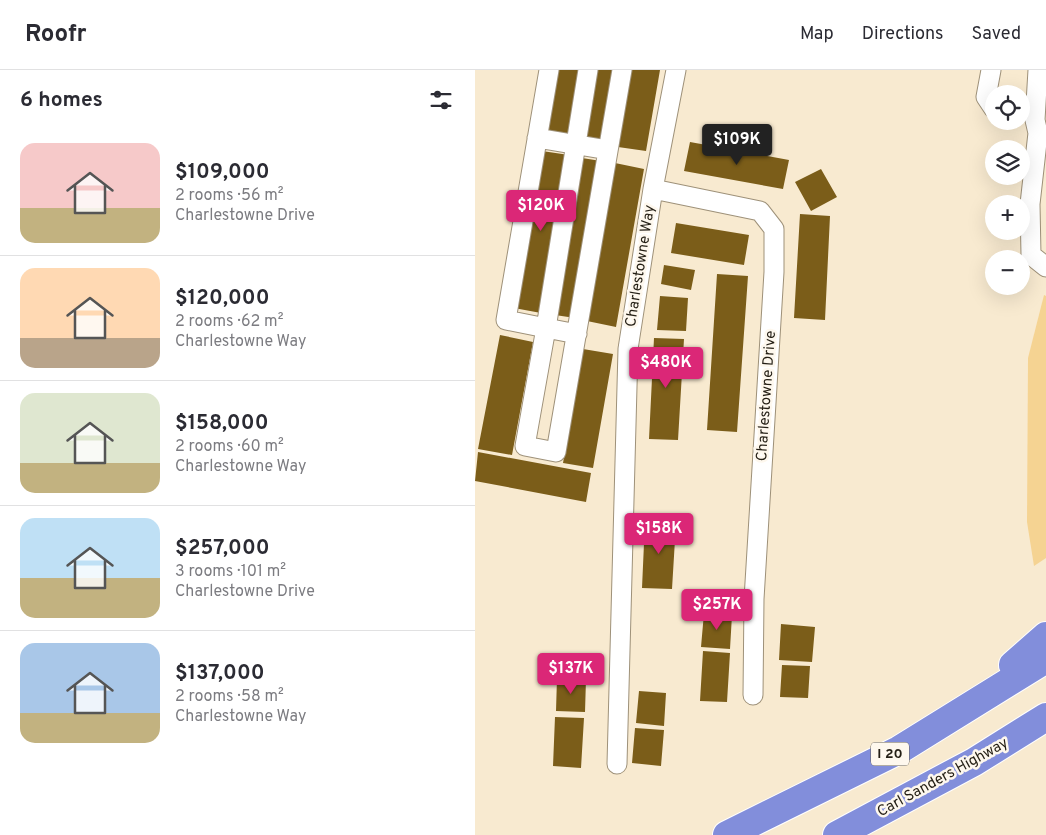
<!DOCTYPE html>
<meta charset="utf-8">
<style>
:root{--surface:#fff;--page:#f7f7f7;--text:#2b2b33;--muted:#7c7c81;--line:#e1e1e2;--accent:#db2777}
body{margin:0;font-family:Overpass,sans-serif;background:var(--page);color:var(--text);height:100vh;display:flex;flex-direction:column;font-size:19px;white-space:nowrap}
*{box-sizing:border-box;margin:0}
p{font-size:16px;color:var(--muted)}
.icon{flex:none;width:28px;height:28px;fill:none;stroke:currentColor;stroke-width:2;stroke-linecap:round;stroke-linejoin:round}
.map{position:relative;flex:1;overflow:hidden}
.details{display:flex;flex-direction:column;background:var(--surface);width:475px}
.details>*{flex:none}
.controls{position:absolute;left:510px;top:15px;display:grid;gap:10px}
.controls a{display:grid;place-items:center;width:45px;height:45px;border-radius:50%;background:var(--surface);box-shadow:0 5px 20px #0002;font-size:25px}
.price{position:absolute;translate:-50% -42px;padding:0 11px;border-radius:5px;background:var(--accent);color:#fff;font-size:16px;line-height:32px;filter:drop-shadow(0 1px 2px #0008)}
.price::after{content:'';position:absolute;left:50%;top:30px;width:15px;height:11px;margin-left:-8px;background:inherit;clip-path:polygon(0 0,100% 0,50% 100%)}
.price.selected{background:#222;color:#fff}
ul{padding:0;list-style:none}
li{display:flex;align-items:center;gap:15px;height:125px;padding:0 20px}
li+li{border-top:1px solid var(--line)}
li span{display:grid;place-items:center;flex:none;width:140px;height:100px;border-radius:15px;color:#555}
li>.icon{margin-inline-start:auto}
span .icon{width:60px;height:60px;fill:#fffc;stroke-width:1}
li b{font-size:21px}
h2{display:flex;justify-content:space-between;align-items:center;height:60px;padding:0 20px;font-size:21px}
header{display:flex;align-items:center;gap:30px;box-sizing:border-box;height:70px;padding:0 25px;background:var(--surface);border-bottom:1px solid var(--line)}
header strong{font-size:24px}
nav{display:flex;gap:28px;margin-inline-start:auto;font-size:18px}
main{display:flex;flex:1;min-height:0}
.map>svg:first-child{display:block}
.green{fill:#f5d392}
.building{fill:#7b5d19}
.lines{fill:none;stroke-linecap:round;stroke-linejoin:round}
.minor-casing{stroke:#9e9179;stroke-width:21}
.highway-casing{stroke:#fff;stroke-width:30}
.minor{stroke:#fff;stroke-width:19}
.highway{stroke:#828edb;stroke-width:28}
.labels{text-anchor:middle;dominant-baseline:central;stroke-width:5;stroke-linejoin:round;paint-order:stroke}
.shield{fill:#fef8ee;stroke:#656056;stroke-width:1}
.shield-label{font-size:14px;font-weight:bold;fill:#241f15}
.street-label{font-size:15px;fill:#241f15;stroke:#fef8ee}
</style>
<header>
<strong>Roofr</strong>
<nav><a>Map</a><a>Directions</a><a>Saved</a></nav>
</header>
<main>
<section class="details">
<h2>6 homes<svg class="icon" aria-label="filters" viewBox="0 0 24 24"><path d="M4 7h16M4 17h16"/><circle cx="9" cy="7" r="2"/><circle cx="15" cy="17" r="2"/></svg></h2>
<ul>
<li><span style="background:linear-gradient(#f6c9c9 65%,#c2b280 0)"><svg class="icon" aria-label="home" viewBox="0 0 24 24"><path d="M3 11l9-7 9 7M6 9v11h12V9"/></svg></span><div><b>$109,000</b><p>2 rooms · 56 m²</p><p>Charlestowne Drive</p></div></li>
<li><span style="background:linear-gradient(#ffd9b3 70%,#b9a48a 0)"><svg class="icon" aria-label="home" viewBox="0 0 24 24"><path d="M3 11l9-7 9 7M6 9v11h12V9"/></svg></span><div><b>$120,000</b><p>2 rooms · 62 m²</p><p>Charlestowne Way</p></div></li>
<li><span style="background:linear-gradient(#dfe7d0 70%,#c2b280 0)"><svg class="icon" aria-label="home" viewBox="0 0 24 24"><path d="M3 11l9-7 9 7M6 9v11h12V9"/></svg></span><div><b>$158,000</b><p>2 rooms · 60 m²</p><p>Charlestowne Way</p></div></li>
<li><span style="background:linear-gradient(#bfe0f5 60%,#c2b280 0)"><svg class="icon" aria-label="home" viewBox="0 0 24 24"><path d="M3 11l9-7 9 7M6 9v11h12V9"/></svg></span><div><b>$257,000</b><p>3 rooms · 101 m²</p><p>Charlestowne Drive</p></div></li>
<li><span style="background:linear-gradient(#a9c7e8 70%,#c2b280 0)"><svg class="icon" aria-label="home" viewBox="0 0 24 24"><path d="M3 11l9-7 9 7M6 9v11h12V9"/></svg></span><div><b>$137,000</b><p>2 rooms · 58 m²</p><p>Charlestowne Way</p></div></li>
</ul>
</section>
<div class="map">
<svg width="571" height="765" viewBox="0 0 571 765">
<rect width="100%" height="100%" fill="#f8ead0"/>
<path class="green" d="M 569,225 L 571,226 L 571,488 L 559,496 L 552,452 L 553,288 Z"/>
<path class="building" d="M 81,0 L 107,0 L 95,67 L 70,62 Z
M 121,0 L 142,0 L 129,72 L 109,68 Z
M 156,0 L 185,0 L 171,81 L 143,77 Z
M 215,72 L 314,90 L 308,119 L 209,101 Z
M 67,81 L 94,85 L 66,243 L 39,238 Z
M 107,88 L 126,91 L 100,248 L 80,245 Z
M 140,93 L 169,99 L 141,257 L 112,251 Z
M 346,99 L 362,127 L 336,141 L 320,112 Z
M 325,144 L 355,146 L 350,250 L 319,248 Z
M 201,153 L 274,165 L 269,195 L 196,183 Z
M 189,195 L 220,200 L 216,220 L 186,214 Z
M 242,204 L 273,206 L 262,362 L 232,360 Z
M 185,226 L 213,228 L 211,261 L 182,260 Z
M 25,265 L 58,272 L 37,385 L 3,379 Z
M 179,268 L 209,269 L 203,370 L 174,369 Z
M 108,279 L 138,284 L 118,398 L 88,393 Z
M 3,382 L 116,403 L 111,432 L 0,411 Z
M 170,451 L 201,453 L 197,519 L 167,518 Z
M 229,543 L 257,545 L 255,579 L 226,577 Z
M 306,554 L 340,557 L 337,592 L 304,590 Z
M 228,581 L 255,583 L 252,632 L 225,631 Z
M 307,595 L 335,596 L 333,628 L 305,627 Z
M 82,608 L 111,609 L 110,642 L 81,641 Z
M 164,621 L 191,623 L 189,656 L 161,653 Z
M 80,647 L 109,648 L 106,698 L 78,696 Z
M 160,658 L 189,660 L 186,696 L 157,693 Z"/>
<g class="lines">
<g class="minor-casing">
<path id="minor" d="M 74,0 L 31,250 L 71,258 L 113,0
M 516,0 L 511,27 L 519,39
M 563,0 L 560,50 L 563,63 L 555,134 L 556,185 L 571,197
M 62,68 L 133,80
M 178,119 L 285,141 L 299,159 L 299,202 L 279,529 L 278,625
M 102,264 L 71,258 L 50,376 L 81,382 L 147,0
M 142,694 L 153,279 L 178,119 L 201,0"/>
</g>
<g class="highway-casing">
<path id="highway" d="M 538,595 L 571,566
M 252,765 L 424,680 L 571,589
M 362,765 L 499,692 L 571,647"/>
</g>
<use href="#minor" class="minor"/>
<use href="#highway" class="highway"/>
</g>
<g class="labels">
<rect class="shield" x="396" y="672.5" width="38" height="23" rx="4"/>
<g class="shield-label">
<text x="415" y="684">I 20</text>
</g>
<g class="street-label">
<text transform="translate(166 196) rotate(-81)">Charlestowne Way</text>
<text transform="translate(292 326) rotate(-86)">Charlestowne Drive</text>
<text transform="translate(468 708) rotate(-29)">Carl Sanders Highway</text>
</g>
</g>
</svg>
<div class="controls">
<a><svg class="icon" aria-label="locate" viewBox="0 0 24 24"><circle cx="12" cy="12" r="6"/><path d="M12 2v4M12 18v4M2 12h4M18 12h4"/></svg></a>
<a><svg class="icon" aria-label="layers" viewBox="0 0 24 24"><path d="M12 4l9 5-9 5-9-5zM3 14l9 5 9-5"/></svg></a>
<a>+</a>
<a>−</a>
</div>
<b class="price selected" style="left:262px;top:96px">$109K</b>
<b class="price" style="left:66px;top:162px">$120K</b>
<b class="price" style="left:191px;top:319px">$480K</b>
<b class="price" style="left:184px;top:485px">$158K</b>
<b class="price" style="left:242px;top:561px">$257K</b>
<b class="price" style="left:96px;top:625px">$137K</b>
</div>
</main>
